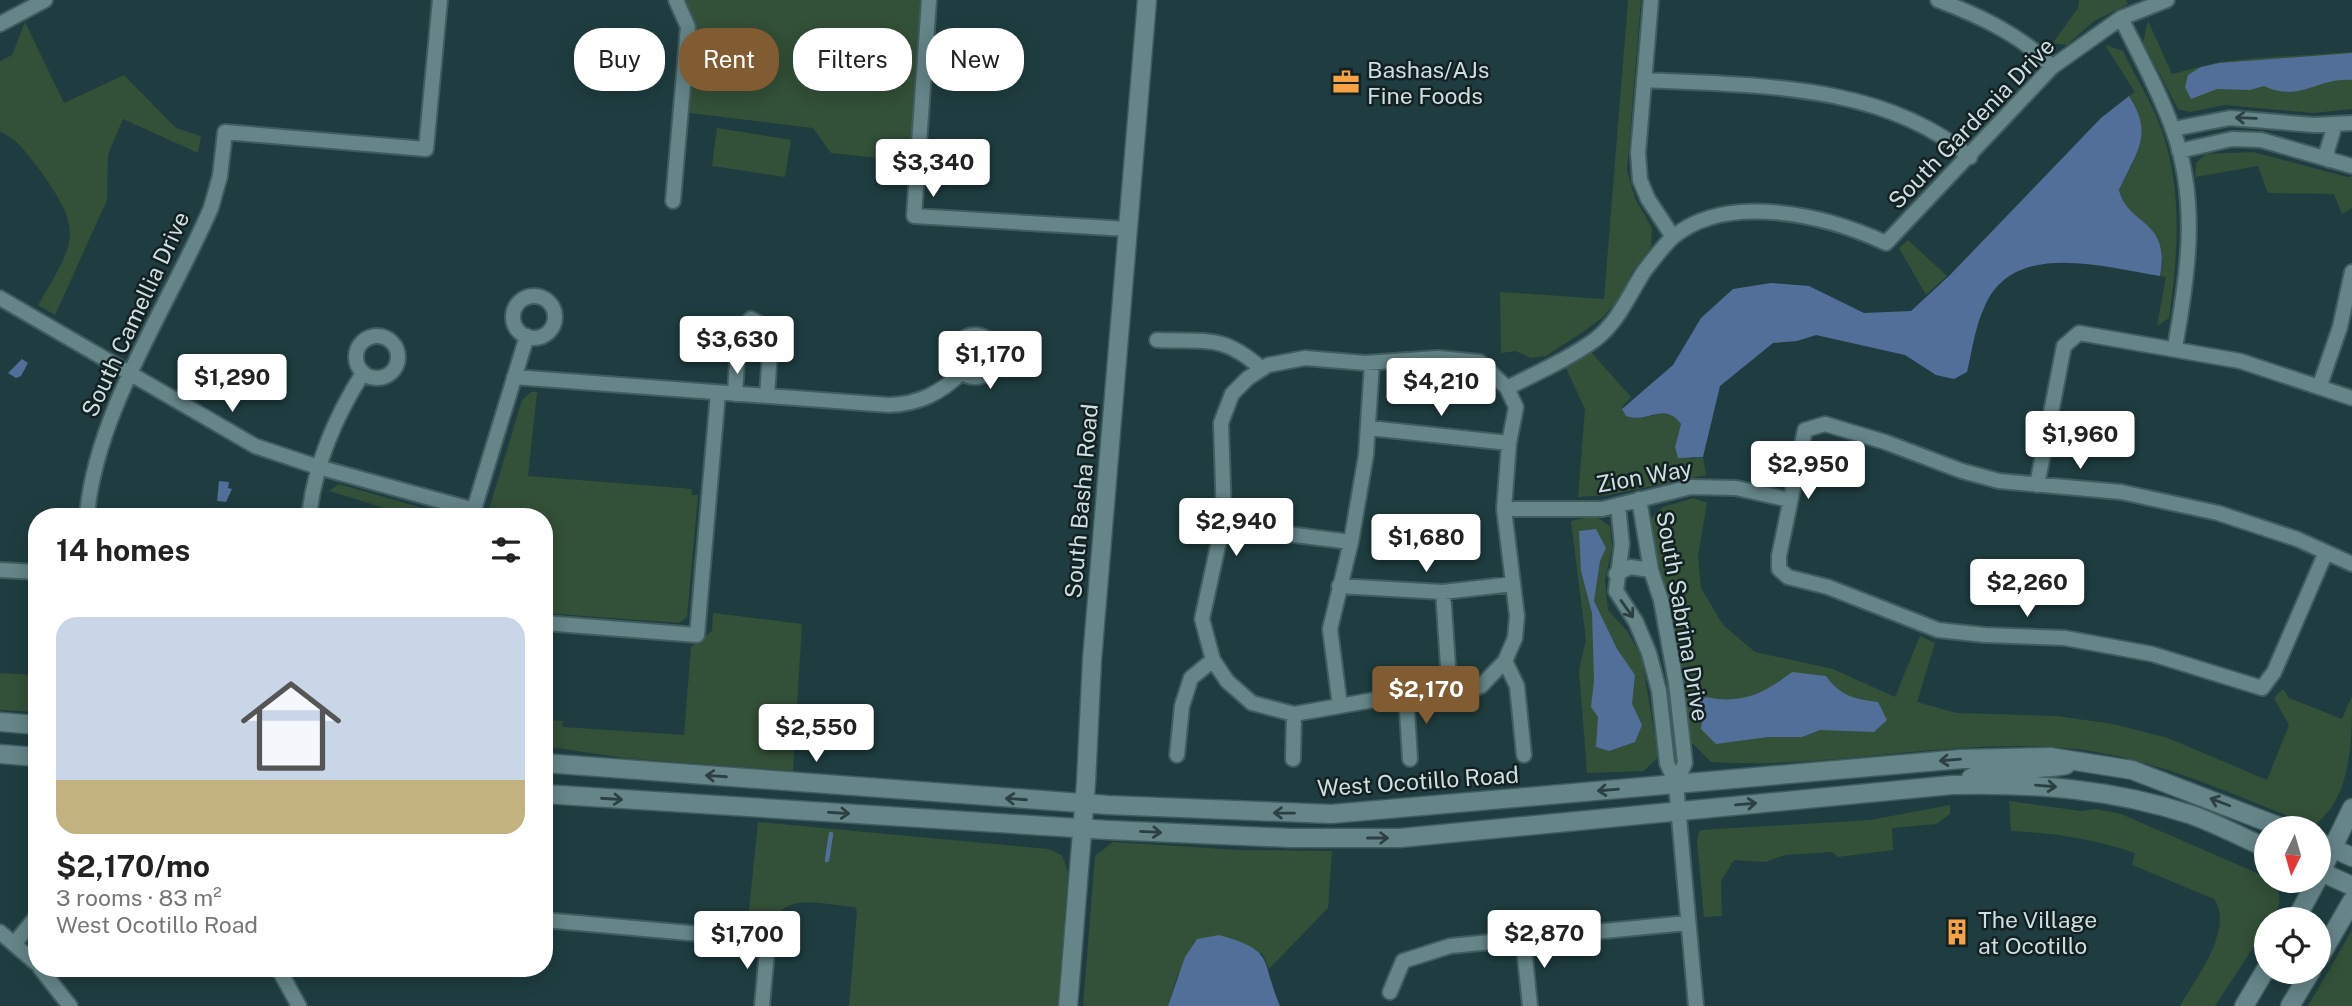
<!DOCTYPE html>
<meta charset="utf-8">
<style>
:root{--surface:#fff;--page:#f6f6f6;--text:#222;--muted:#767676;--line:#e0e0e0;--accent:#815c32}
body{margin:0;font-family:"Public Sans",sans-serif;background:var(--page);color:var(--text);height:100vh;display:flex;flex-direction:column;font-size:26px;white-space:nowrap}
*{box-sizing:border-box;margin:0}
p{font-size:23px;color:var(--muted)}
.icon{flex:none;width:38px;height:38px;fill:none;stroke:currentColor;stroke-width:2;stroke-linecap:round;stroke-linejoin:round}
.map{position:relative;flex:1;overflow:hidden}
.sheet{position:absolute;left:28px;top:508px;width:525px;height:469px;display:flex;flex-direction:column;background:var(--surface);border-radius:28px;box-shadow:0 4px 18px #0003}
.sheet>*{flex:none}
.top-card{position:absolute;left:574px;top:28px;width:665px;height:63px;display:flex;gap:14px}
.needle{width:46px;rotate:185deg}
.tools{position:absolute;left:2254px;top:816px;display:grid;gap:14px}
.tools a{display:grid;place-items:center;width:77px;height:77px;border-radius:50%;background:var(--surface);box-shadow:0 4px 18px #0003;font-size:35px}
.price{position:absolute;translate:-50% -60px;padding:0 16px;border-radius:7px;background:#fff;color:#222;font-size:23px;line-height:46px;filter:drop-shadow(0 2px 4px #0008)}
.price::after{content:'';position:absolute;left:50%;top:42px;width:21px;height:16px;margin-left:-10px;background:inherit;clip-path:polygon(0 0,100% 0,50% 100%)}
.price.selected{background:var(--accent);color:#fff}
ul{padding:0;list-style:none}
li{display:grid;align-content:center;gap:14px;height:371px;padding:0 28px}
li+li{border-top:2px solid var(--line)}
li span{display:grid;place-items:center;height:217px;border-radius:21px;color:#555}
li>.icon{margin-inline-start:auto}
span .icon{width:126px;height:126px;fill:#fffc;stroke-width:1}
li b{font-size:30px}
h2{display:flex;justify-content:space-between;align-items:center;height:84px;padding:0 28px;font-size:30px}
.chip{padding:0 24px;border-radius:28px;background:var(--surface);box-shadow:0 4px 18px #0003;font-size:24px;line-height:63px}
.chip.selected{background:var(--accent);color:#fff}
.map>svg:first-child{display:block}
.green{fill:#335038}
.water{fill:#526f99}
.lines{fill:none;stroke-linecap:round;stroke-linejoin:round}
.stream{stroke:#526f99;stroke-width:4.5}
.street-casing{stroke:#415c5f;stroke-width:18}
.secondary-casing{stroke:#415c5f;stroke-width:21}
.street{stroke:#658588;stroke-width:14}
.secondary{stroke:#658588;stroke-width:18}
.oneway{stroke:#2c3f41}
.labels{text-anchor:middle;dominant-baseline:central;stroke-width:5;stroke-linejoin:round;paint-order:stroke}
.poi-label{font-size:23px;fill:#cedfe1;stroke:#142123;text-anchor:start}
.street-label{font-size:23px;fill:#cedfe1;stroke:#142123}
</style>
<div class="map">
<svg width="2352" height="1006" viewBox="0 0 2352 1006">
<rect width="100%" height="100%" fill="#1f3d40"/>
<path class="green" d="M 677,0 L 929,0 L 918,162 L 831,153 L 813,128 L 681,112 L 688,27 Z
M 1628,0 L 1641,0 L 1627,170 L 1635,198 L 1652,228 L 1651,247 L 1631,274 L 1619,299 L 1602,318 L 1583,332 L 1546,356 L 1531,358 L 1516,351 L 1501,353 L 1500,292 L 1604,299 Z
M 2079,0 L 2126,0 L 2128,4 L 2094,21 L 2067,45 L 2053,43 L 2078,8 Z
M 2148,21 L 2172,74 L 2220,62 L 2256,58 L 2352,52 L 2352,109 L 2313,113 L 2225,105 L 2190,112 L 2178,109 L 2143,42 Z
M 25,22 L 64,103 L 124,75 L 176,128 L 201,136 L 198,153 L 123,119 L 108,155 L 107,200 L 55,315 L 38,305 C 75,242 85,232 39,169 C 29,156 16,137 0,132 L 0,61 L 12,55 Z
M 2105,45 L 2123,51 C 2135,76 2151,101 2161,128 C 2183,190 2178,254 2169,318 L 2157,326 L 2166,277 L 2160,276 L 2163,261 L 2121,199 L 2119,190 C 2138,152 2153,135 2129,96 L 2135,92 Z
M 717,128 L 791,140 L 785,177 L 712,166 Z
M 2253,152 L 2347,177 L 2352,176 L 2352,208 L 2342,214 L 2334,194 L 2268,193 L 2258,166 L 2195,177 L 2196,163 L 2206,154 Z
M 1908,240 L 1947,276 L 1926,295 L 1899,248 Z
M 1591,352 L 1631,397 L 1622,407 L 1626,416 C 1648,424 1664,402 1681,424 L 1675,447 L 1691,459 L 1703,457 L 1706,475 L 1609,495 L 1578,497 L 1585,409 L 1565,366 Z
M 531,392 L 537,392 L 528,476 L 692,489 L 691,495 L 698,495 L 687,617 L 679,623 L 544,613 L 544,516 L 487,516 L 522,400 Z
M 339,484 L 450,516 L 411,516 L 329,491 Z
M 1694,498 L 1707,503 L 1698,556 L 1701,588 L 1723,625 L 1755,652 L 1833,669 L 1895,697 L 1920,636 L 1935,643 L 1917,702 L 1957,713 L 2057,716 L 2113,724 L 2168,738 L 2267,780 L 2289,725 L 2274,698 L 2283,689 L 2289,698 L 2342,719 L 2352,696 C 2352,740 2352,799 2313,826 C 2233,795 2151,755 2065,748 C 1947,738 1829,770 1711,762 L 1690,741 L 1665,588 L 1648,521 L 1663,507 Z
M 1595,516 L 1610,526 L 1612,548 L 1605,580 L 1608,610 L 1627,631 L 1642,658 L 1658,757 L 1644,771 L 1587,773 L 1579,670 L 1586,640 L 1571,521 Z
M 713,613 L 802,624 L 793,771 L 624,758 L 544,746 L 544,720 L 563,721 L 562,727 L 684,735 L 691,647 L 712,631 Z
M 0,673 L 37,675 L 37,712 L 0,710 Z
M 2009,801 L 2081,811 L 2096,809 L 2121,814 L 2266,877 L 2266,880 L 2274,880 C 2281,896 2282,904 2272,919 L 2266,919 L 2266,928 L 2215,1006 L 2180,1006 C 2195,980 2235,928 2214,899 L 2132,865 L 2135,853 C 2093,839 2055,833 2011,831 Z
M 1950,805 L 1950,814 L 1936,824 L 1892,828 L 1893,850 L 1838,857 L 1832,852 L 1785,855 L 1765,862 L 1734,860 L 1721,881 L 1722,916 L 1704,917 L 1697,840 L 1700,830 L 1870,820 Z
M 758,822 L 1048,849 L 1062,855 L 1068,872 L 1058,1006 L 849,1006 L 857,912 L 855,907 C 818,904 788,891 768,926 L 761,921 L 748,920 Z
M 1113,842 L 1239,850 L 1332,851 L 1328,908 L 1269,969 L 1262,953 L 1178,974 L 1168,1006 L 1083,1006 L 1095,856 Z
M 2352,930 L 2352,1006 L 2308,1006 Z"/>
<path class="water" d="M 2352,53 L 2352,80 C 2318,77 2300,103 2264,86 L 2250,90 L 2217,89 L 2191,99 L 2185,87 L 2188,75 L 2201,67 L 2219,63 Z
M 2129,96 C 2154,135 2137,151 2119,190 C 2127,226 2171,218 2160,276 C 2103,267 2012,239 1984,308 C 1975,327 1972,351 1967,372 L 1954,379 L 1936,375 L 1905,355 L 1816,335 L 1797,341 L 1773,343 L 1720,386 L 1703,457 L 1678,458 L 1675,447 L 1681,424 C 1664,401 1647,424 1626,416 L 1622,409 L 1673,365 L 1701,318 L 1733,289 L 1771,283 L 1809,286 L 1864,313 L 1911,311 L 1949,276 L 2101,118 Z
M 22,359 L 28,363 L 21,376 L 16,378 L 8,373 Z
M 219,481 L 229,482 L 228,488 L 232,489 L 226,502 L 217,501 Z
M 1596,529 L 1606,548 L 1600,561 L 1594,601 L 1617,649 L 1635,675 L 1632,704 L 1642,725 L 1635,742 L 1609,751 L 1596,747 L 1598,717 L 1591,707 L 1594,681 L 1592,613 L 1581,571 L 1579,531 Z
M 1792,672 L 1826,676 C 1840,696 1855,699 1878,702 L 1887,720 L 1874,732 L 1820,730 L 1802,737 L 1768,737 L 1716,744 L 1701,729 L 1703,714 L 1697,703 L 1706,697 C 1742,705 1765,693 1792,672 Z
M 1219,935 C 1277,951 1260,960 1280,1006 L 1168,1006 L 1185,957 L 1197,939 Z"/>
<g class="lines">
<path class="stream" d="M 827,860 L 831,834"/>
<g class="street-casing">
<path id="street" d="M 929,0 L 914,216 L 1128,229
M 1651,0 L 1638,153 L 1640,180 L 1648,199 L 1673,237
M 1938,0 C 1980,16 2021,35 2052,67
M 2121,18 C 2139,55 2160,92 2173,130 C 2199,201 2188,275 2175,347
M 0,24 L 45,0
M 1644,80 C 1754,86 1881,82 1970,157
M 2173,129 L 2230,118 L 2314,125 L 2352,123
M 2179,151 L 2232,139 L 2261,140 L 2352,166
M 2329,160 L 2327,151 L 2335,125
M 673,201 L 688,27 L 676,0
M513 317a21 21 0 1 1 42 0a21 21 0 1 1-42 0Z
M 0,298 L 255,446 L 318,467 L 474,510
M954 356a21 21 0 1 1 42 0a21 21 0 1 1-42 0Z
M356 357a21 21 0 1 1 42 0a21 21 0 1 1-42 0Z
M 1157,340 C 1208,342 1222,334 1262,369
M 1305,358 L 1365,363 L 1438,358 L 1480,362 L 1507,388 L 1516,407 L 1509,443 L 1504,509 L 1517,616 L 1515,638 L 1505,661 L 1481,686 L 1450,695 L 1402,695 L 1294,714 L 1252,703 L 1227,681 L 1213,660 L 1202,619 L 1224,518 L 1221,423 L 1232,394 L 1248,378 L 1268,365 Z
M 514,377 L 889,405 C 919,404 941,393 962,372
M 2320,385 L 2340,327 L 2352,272
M 1507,388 C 1536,373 1569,359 1596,339 C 1619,321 1629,294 1645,270 C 1653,260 1663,246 1673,237 C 1728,191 1828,216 1886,243 L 2052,67 L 2121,18 L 2167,0
M 735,394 L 739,330 L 751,319 L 769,328 L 771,337 L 767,396
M 1369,428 L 1509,443
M 2037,485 L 2064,346 L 2079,333 L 2240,361 L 2352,398
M 1639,499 L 1651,570 L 1661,600 L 1676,683 L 1685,763 L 1676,784
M 1618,505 L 1622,544 L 1616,591 L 1636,622 L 1649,653 L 1659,691 L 1667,763 L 1676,784 L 1696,1006
M 1504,509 L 1602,509 L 1691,487 L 1736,488 L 1790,500
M 87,516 C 95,413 170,303 211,208 L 220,176 L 225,132 L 426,149 L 440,0
M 309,516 C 315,463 335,417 363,373
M 472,516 L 527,336
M 1223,526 L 1351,542
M 2326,552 L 2274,672 L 2262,688 L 2152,654 L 2065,638 L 1985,635 L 1938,630 L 1828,587 L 1788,577 L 1779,569 L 1779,556 L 1805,430 L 1825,424 L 1885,442 L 1962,471 L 1999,481 L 2121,492 L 2218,513 L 2297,539 L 2352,564
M 0,570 L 37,572
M 1616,574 L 1630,567 L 1651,570
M 1339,586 L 1443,592 L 1513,584
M 1443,592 L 1450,695
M 544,623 L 697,635 L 718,393
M 1505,661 L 1517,686 L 1524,755
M 1406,695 L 1410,759
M 1340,706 L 1330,629 L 1351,542 L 1366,455 L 1372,363
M 1177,755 L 1182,706 L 1191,678 L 1213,660
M 1293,759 L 1294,714
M 544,920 L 768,940 L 762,1006
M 0,932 L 37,964
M 1523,938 L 1530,1006
M 15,943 L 37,916
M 40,968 L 70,1006
M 278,968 L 299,1006
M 1390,992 L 1403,961 L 1450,946 L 1687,923"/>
</g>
<g class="secondary-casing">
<path id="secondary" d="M 0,722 L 37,725
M 0,754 L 37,757
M 544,763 L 1108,805 L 1331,814 L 1962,759 L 2050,757 L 2132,770 L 2283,828
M 1971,778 C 1983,768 2044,770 2066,765
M 544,794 L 1108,830 L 1291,838 L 1400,838 L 1952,785 C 2034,783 2113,789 2192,815 C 2217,824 2242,837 2266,848
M 2319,842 L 2352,857
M 2319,871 L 2352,886
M 2319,876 L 2352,808
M 2296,919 L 2317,880
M 2319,958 L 2352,901
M 1068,1006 L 1086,783 L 1092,660 L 1147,0
M 2244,1006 L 2266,969
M 2290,1006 L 2311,971"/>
</g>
<use href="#street" class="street"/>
<use href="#secondary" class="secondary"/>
</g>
<defs><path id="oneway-shaft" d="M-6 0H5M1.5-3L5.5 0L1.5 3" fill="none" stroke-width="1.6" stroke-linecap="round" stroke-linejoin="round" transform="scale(1.75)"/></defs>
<g class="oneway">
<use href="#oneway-shaft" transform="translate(2246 118) rotate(-178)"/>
<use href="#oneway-shaft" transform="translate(1627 609) rotate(55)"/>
<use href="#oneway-shaft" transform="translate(1950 760) rotate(175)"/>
<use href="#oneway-shaft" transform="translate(716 776) rotate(-176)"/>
<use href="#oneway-shaft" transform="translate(2046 786) rotate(5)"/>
<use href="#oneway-shaft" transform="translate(1608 790) rotate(175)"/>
<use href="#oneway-shaft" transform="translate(612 799) rotate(4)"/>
<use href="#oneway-shaft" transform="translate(1016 799) rotate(-176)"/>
<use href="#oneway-shaft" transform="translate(2220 802) rotate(-159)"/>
<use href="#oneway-shaft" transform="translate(1746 804) rotate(-5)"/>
<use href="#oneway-shaft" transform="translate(839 813) rotate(4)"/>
<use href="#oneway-shaft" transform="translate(1284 813) rotate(-179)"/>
<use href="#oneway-shaft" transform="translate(1151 832) rotate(3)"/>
<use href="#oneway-shaft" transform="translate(1378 838)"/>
</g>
<defs>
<g id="office-bare" transform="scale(2.1)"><path d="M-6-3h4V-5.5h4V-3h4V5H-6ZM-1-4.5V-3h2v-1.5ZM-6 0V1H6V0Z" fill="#f5a345" stroke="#142123" stroke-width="2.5" paint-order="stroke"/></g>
<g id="building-bare" transform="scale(2.1)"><path d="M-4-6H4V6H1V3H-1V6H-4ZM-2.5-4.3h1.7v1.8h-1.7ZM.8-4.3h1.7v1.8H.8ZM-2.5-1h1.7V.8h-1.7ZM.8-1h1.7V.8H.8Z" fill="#f5a345" stroke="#142123" stroke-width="2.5" paint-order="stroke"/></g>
</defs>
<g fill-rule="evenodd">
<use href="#office-bare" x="1346" y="82"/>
<use href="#building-bare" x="1957" y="932"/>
</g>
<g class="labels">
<g class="poi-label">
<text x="1367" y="69">Bashas/AJs<tspan x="1367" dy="26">Fine Foods</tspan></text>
<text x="1978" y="919">The Village<tspan x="1978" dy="26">at Ocotillo</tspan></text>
</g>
<g class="street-label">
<text transform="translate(1971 123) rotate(-46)">South Gardenia Drive</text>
<text transform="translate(135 314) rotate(-65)">South Camellia Drive</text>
<text transform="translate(1644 476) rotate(-10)">Zion Way</text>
<text transform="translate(1081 501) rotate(-85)">South Basha Road</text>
<text transform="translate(1683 616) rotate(80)">South Sabrina Drive</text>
<text transform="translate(1418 781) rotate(-4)">West Ocotillo Road</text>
</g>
</g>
</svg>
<div class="tools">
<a><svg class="needle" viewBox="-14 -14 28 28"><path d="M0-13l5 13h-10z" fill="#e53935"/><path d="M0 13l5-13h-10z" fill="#767676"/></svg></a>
<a><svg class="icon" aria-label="locate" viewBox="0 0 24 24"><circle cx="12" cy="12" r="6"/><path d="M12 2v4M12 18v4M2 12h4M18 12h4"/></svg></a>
</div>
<b class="price" style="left:933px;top:199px">$3,340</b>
<b class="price" style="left:737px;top:376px">$3,630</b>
<b class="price" style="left:990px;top:391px">$1,170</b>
<b class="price" style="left:232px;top:414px">$1,290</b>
<b class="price" style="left:1441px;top:418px">$4,210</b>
<b class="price" style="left:2080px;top:471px">$1,960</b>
<b class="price" style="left:1808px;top:501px">$2,950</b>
<b class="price" style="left:1236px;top:558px">$2,940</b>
<b class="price" style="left:1426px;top:574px">$1,680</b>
<b class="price" style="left:2027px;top:619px">$2,260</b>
<b class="price selected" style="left:1426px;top:726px">$2,170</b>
<b class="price" style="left:816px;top:764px">$2,550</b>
<b class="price" style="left:1544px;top:970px">$2,870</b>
<b class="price" style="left:747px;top:971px">$1,700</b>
<div class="top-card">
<a class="chip">Buy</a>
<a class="chip selected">Rent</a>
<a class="chip">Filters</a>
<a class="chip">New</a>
</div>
<section class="sheet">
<h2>14 homes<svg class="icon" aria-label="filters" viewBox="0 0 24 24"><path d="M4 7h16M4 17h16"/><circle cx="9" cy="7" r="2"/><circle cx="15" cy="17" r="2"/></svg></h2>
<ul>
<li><span style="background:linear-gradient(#c9d6e8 75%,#c2b280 0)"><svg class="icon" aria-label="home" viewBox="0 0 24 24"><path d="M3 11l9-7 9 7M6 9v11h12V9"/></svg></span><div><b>$2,170/mo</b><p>3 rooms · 83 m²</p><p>West Ocotillo Road</p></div></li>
</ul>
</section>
</div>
